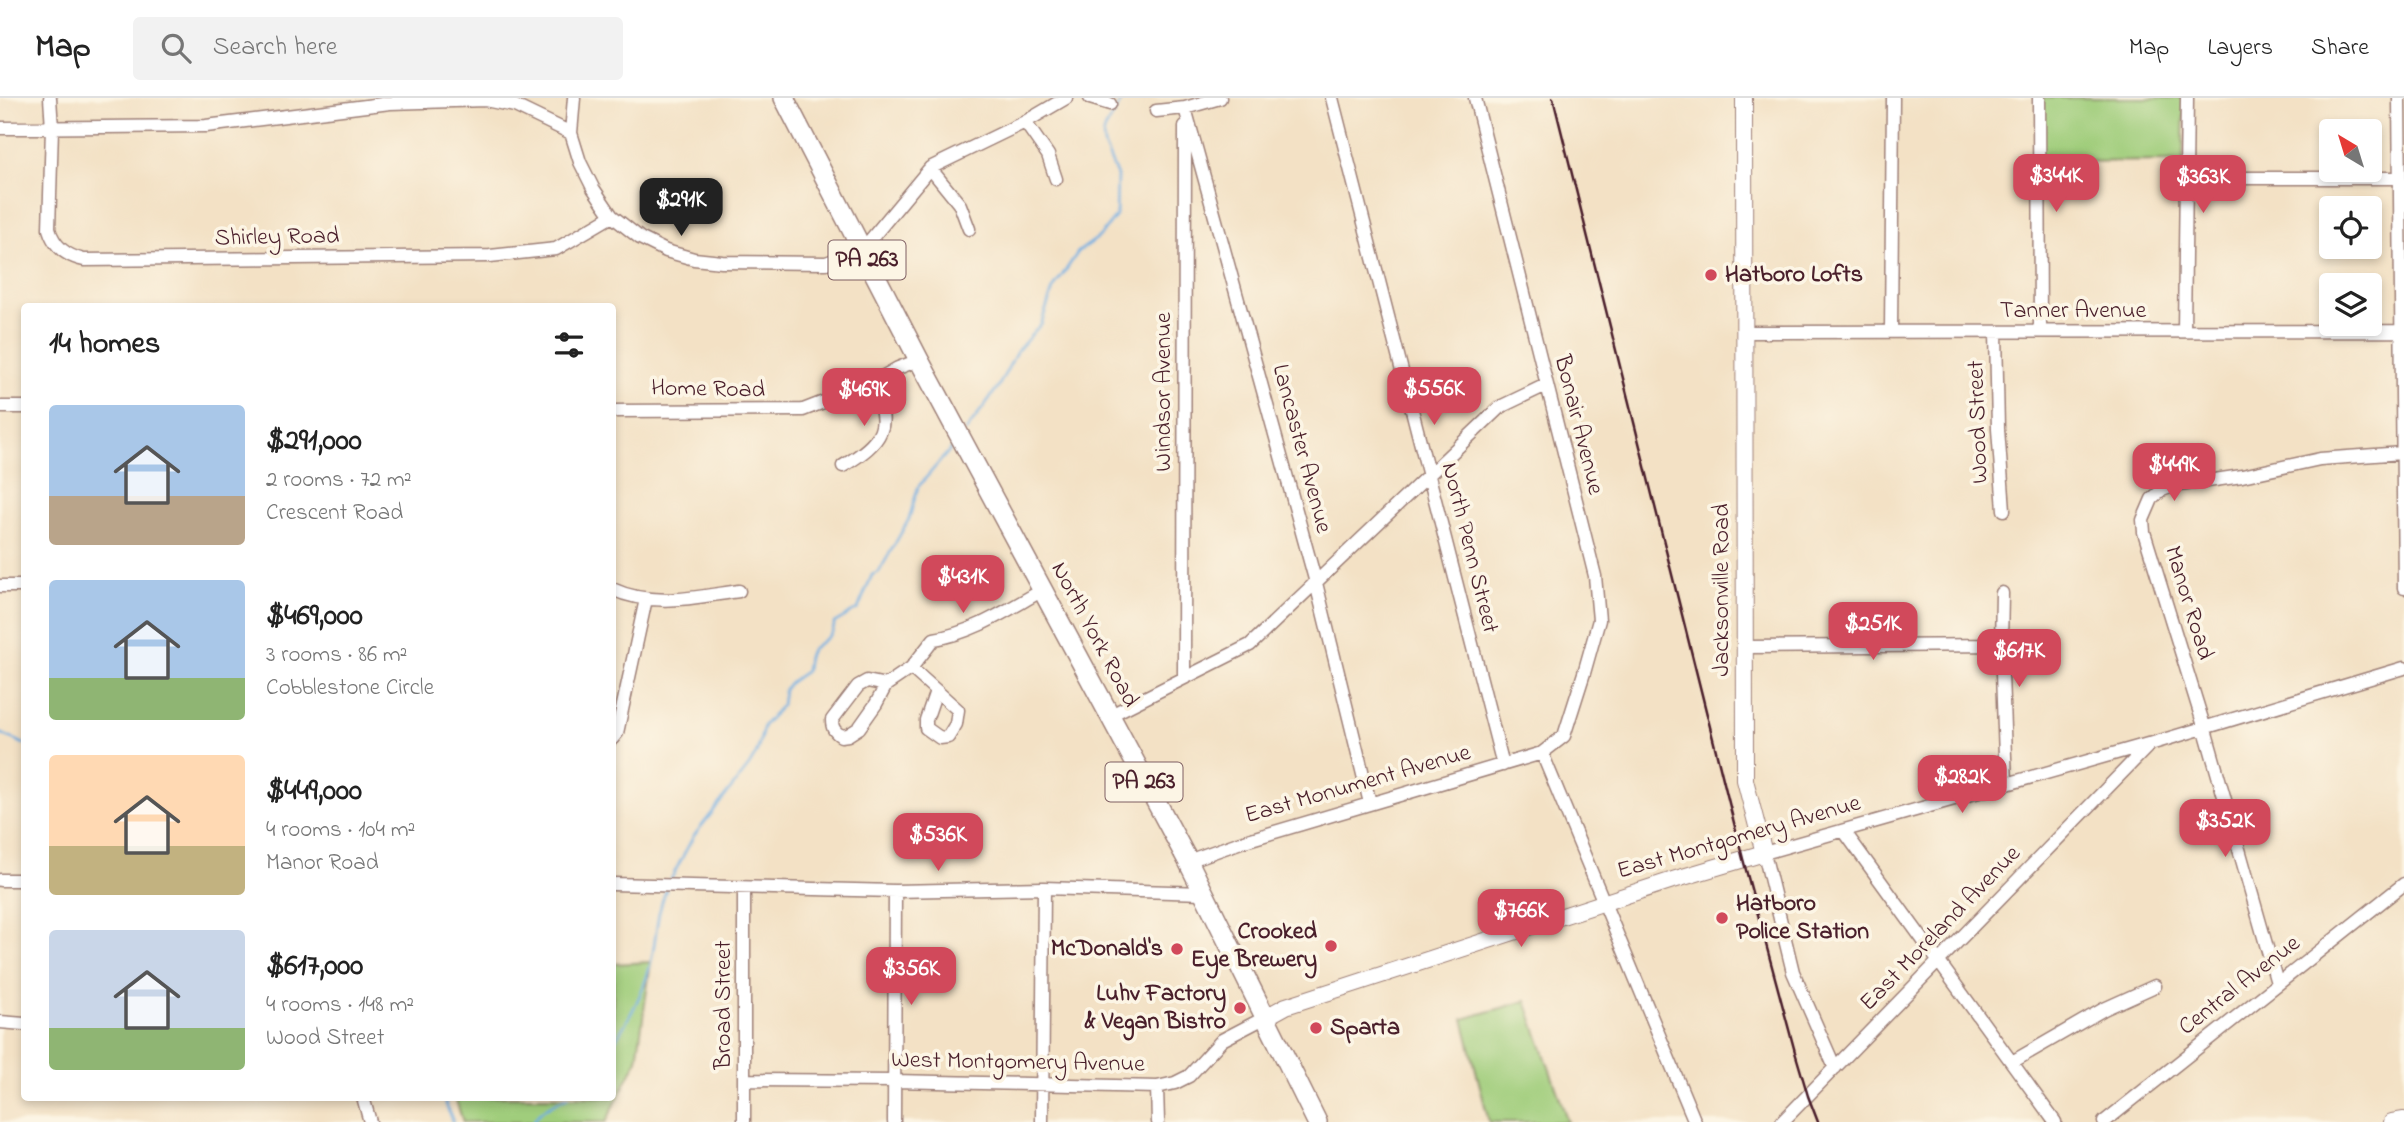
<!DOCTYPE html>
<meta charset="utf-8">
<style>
:root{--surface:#fff;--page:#f2f2f2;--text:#222;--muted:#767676;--line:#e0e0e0;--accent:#d1495b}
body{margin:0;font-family:"Indie Flower",sans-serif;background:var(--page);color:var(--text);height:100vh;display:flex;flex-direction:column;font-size:26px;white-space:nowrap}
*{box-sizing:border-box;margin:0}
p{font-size:23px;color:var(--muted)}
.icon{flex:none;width:38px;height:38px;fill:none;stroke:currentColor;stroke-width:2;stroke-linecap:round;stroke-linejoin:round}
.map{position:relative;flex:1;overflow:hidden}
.drawer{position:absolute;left:21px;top:205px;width:595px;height:798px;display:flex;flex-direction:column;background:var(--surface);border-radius:7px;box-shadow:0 4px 10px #0003}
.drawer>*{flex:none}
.needle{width:46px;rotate:322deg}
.tools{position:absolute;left:2319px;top:21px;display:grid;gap:14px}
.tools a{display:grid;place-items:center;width:63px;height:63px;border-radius:7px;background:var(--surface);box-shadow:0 4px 10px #0003;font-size:35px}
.price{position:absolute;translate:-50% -60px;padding:0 16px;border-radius:14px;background:var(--accent);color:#fff;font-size:23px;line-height:46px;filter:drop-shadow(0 2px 4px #0008)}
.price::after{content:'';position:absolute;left:50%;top:42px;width:21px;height:16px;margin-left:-10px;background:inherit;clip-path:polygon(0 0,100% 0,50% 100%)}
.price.active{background:#222;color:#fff}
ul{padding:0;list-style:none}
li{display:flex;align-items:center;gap:21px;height:175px;padding:0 28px}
li span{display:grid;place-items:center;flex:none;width:196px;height:140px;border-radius:7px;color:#555}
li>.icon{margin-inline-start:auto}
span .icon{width:84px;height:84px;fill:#fffc;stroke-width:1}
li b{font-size:30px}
h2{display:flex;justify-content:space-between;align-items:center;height:84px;padding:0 28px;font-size:30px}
header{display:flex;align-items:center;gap:42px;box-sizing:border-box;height:98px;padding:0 35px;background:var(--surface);border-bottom:2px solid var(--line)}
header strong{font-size:33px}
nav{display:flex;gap:38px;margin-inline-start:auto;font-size:24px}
.search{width:490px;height:63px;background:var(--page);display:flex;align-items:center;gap:18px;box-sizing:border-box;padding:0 24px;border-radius:7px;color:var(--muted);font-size:26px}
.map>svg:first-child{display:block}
.green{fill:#a0cd7b;stroke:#757653;stroke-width:2}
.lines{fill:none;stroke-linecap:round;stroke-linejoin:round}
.stream{stroke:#70aee2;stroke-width:2.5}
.minor-casing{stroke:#9e8078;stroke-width:15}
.major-casing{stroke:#9e8078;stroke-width:18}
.highway-casing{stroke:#9e8078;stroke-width:22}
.minor{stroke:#fff;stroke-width:12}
.major{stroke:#fff;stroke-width:16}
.highway{stroke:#fff;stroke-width:19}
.rail{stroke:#4a1f2b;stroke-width:2.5}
.poi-dot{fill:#d1495b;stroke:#fcf5e5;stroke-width:2.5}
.labels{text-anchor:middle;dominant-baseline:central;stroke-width:7;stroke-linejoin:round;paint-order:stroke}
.shield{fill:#fcf5e5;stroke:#7f5f63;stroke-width:2}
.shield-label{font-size:23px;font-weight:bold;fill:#4a1f2b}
.street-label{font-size:24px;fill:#4a1f2b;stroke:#fcf5e5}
.poi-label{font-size:24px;font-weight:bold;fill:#4a1f2b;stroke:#fcf5e5;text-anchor:start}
</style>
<header>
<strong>Map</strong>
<div class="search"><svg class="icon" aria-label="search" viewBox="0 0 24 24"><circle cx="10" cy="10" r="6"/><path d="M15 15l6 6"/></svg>Search here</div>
<nav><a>Map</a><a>Layers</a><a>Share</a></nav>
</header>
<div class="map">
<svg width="2404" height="1024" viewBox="0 0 2404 1024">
<rect width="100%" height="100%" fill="#fcf5e5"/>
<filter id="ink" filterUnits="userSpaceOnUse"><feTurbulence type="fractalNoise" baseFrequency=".0143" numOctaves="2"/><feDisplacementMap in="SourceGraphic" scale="14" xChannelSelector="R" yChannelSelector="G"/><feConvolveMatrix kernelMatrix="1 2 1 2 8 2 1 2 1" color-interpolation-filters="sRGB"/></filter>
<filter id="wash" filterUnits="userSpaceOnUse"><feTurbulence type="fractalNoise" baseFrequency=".00686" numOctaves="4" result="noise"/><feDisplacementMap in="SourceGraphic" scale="28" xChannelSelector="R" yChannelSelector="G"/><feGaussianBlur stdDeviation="1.57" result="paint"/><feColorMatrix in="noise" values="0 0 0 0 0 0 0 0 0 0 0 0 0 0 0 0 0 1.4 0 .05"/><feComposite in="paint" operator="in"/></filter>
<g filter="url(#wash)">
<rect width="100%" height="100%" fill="#f3e1c5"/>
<path class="green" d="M 2039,0 L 2184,0 L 2183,63 L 2039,64 Z
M 651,864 L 637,962 L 606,1024 L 463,1024 L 455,999 L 612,999 L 613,866 Z
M 1526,903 L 1568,1024 L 1489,1024 L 1463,921 Z"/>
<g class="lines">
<path class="stream" d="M 966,333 L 998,289 L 1017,253 L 1041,226 L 1053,191 L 1078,154 L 1099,139 L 1116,118 L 1117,78 L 1104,47 L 1103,38 L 1105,31 L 1123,0
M 0,635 L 24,646
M 670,783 L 693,739 L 749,668 L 757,654 L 764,627 L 782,607 L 784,592 L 789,585 L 806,573 C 807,565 807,556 812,551 C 821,542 835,539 834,525 L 858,511 L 872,477 L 879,474 L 909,421 L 918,389 L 955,346
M 612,947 C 629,921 642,898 650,868 C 657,842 655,819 666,792
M 443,999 L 453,1024
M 533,1024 C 540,1011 555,1005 568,999"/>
</g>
</g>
<g filter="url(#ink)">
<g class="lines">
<g class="minor-casing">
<path id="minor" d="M 50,0 L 52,30 L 49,131 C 54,148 66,158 84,162 L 490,158 L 556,151 L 612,118
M 574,0 L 571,35 L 580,64 L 593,90 L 612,118 L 640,140 L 666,153 L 694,161 L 722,164 L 826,165 L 862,152 L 930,70 L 1025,24 L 1066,0
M 1090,0 L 1110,6
M 1332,0 L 1503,667
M 2039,0 L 2040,233
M 2399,0 L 2404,490
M 1185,10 L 1316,485 L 1370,705
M 1156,13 L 1185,10 L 1220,0
M 1025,24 L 1048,57 L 1056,81
M 0,30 L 206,28 L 390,5 L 485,2 L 515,8 L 571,35
M 930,70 L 960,107 L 969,131
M 2187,80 L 2400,80
M 1891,233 L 1893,0
M 2184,233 L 2187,0
M 1745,234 L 2404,233
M 1996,234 L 1998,331 L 2004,412
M 0,309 L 24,309
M 612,313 L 803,312 L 870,286 L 898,270 L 919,262
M 843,368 C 882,344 895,328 870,286
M 0,488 L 24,488
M 612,491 C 653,510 696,499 739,493
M 2002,495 L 2001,547 L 2006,687
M 1744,549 L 2001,547
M 911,570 L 958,612 L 956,626 L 948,639 L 940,640 L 926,630 L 926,622 L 936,593
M 1184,579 L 1185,28
M 886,587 L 867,583 L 858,588 L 832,622 C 832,630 834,633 841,638 L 848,637 L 859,630 L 876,606 L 886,587 L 911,570 L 934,541 C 974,535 1008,511 1043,492
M 1109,618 L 1250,547 L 1500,309 L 1546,287
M 612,641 L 617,635 L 646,501
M 1542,655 L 1695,1024
M 1844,733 L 2055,1024
M 1188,763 L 1241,744 L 1542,655 L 1564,638 L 1584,575 L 1599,522 L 1595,478 L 1475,0
M 0,782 L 24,782
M 612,786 L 895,793 L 1044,790 L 1203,795
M 2277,885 L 2204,628 L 2144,434 L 2143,422 L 2152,401 L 2162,392 L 2173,388 L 2242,378 L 2320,361 L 2402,355
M 0,924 L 24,926
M 2012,964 L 2104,911 L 2155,888
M 1835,970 L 1793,874 L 1764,755 L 2148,646
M 745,982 L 894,983 L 1157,989 L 1175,985 L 1189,978 L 1222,942 L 1266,919
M 1157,989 L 1158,1024
M 363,999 L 370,1024
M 744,1024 L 744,790
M 894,1024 L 895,793
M 1042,1024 L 1044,790
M 1782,1024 L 2150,646 L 2404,570
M 2104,1024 L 2404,786"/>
</g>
<g class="major-casing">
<path id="major" d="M 1266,919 L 1286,908 L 1673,782 L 1764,755 L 1745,682 L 1744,0
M 2392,1024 L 2404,1022"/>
</g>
<g class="highway-casing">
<path id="highway" d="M 784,0 L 919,262 L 1188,763 L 1317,1024"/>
</g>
<use href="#minor" class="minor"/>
<use href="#major" class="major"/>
<use href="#highway" class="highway"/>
<path class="rail" d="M 1553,0 L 1743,761 L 1795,954 L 1808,998 L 1818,1024"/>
</g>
</g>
<g class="poi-dot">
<circle cx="1711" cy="177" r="7"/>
<circle cx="1722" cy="820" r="7"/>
<circle cx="1331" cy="848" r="7"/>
<circle cx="1177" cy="851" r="7"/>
<circle cx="1240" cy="910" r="7"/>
<circle cx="1316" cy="930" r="7"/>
</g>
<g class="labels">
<g class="shield">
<rect x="828.5" y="142.5" width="77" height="39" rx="5"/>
<rect x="1105.5" y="664.5" width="77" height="39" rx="5"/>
</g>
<g class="shield-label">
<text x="867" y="162">PA 263</text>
<text x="1144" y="684">PA 263</text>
</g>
<g class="street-label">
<text transform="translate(277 140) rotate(-1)">Shirley Road</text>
<text x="2073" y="213">Tanner Avenue</text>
<text transform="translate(708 292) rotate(1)">Home Road</text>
<text transform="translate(1164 294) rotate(-90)">Windsor Avenue</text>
<text transform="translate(1979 324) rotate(-92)">Wood Street</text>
<text transform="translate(1578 327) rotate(76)">Bonair Avenue</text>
<text transform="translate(1301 351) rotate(75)">Lancaster Avenue</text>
<text transform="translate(1469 450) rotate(76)">North Penn Street</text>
<text transform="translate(1722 492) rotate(-90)">Jacksonville Road</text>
<text transform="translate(2188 505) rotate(73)">Manor Road</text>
<text transform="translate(1094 537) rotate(62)">North York Road</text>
<text transform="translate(1358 687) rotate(-16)">East Monument Avenue</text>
<text transform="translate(1739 740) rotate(-16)">East Montgomery Avenue</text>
<text transform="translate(1941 831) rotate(-46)">East Moreland Avenue</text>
<text transform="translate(2240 888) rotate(-38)">Central Avenue</text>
<text transform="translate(724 907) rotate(-90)">Broad Street</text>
<text transform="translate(1018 965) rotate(1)">West Montgomery Avenue</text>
</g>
<g class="poi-label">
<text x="1725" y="177">Hatboro Lofts</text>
<text x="1736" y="806">Hatboro<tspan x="1736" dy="28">Police Station</tspan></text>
<text x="1317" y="834" text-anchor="end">Crooked<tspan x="1317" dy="28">Eye Brewery</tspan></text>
<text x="1163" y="851" text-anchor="end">McDonald's</text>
<text x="1226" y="896" text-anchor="end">Luhv Factory<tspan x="1226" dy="28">&amp; Vegan Bistro</tspan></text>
<text x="1330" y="930">Sparta</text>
</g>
</g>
</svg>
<div class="tools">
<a><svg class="needle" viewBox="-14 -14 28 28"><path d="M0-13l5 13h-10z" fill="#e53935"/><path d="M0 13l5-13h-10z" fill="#767676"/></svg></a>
<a><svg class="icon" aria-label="locate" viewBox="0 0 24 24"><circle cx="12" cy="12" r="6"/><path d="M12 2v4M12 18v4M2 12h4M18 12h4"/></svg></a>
<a><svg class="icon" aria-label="layers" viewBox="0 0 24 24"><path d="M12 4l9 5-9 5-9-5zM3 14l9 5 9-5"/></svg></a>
</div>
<b class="price" style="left:2056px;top:116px">$344K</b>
<b class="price" style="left:2203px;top:117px">$363K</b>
<b class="price active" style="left:681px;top:140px">$291K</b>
<b class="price" style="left:1434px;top:329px">$556K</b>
<b class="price" style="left:864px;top:330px">$469K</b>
<b class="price" style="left:2174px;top:405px">$449K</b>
<b class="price" style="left:963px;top:517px">$431K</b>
<b class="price" style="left:1873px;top:564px">$251K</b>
<b class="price" style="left:2019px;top:591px">$617K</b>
<b class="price" style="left:1962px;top:717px">$282K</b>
<b class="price" style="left:2225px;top:761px">$352K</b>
<b class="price" style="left:938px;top:775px">$536K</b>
<b class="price" style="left:1521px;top:851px">$766K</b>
<b class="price" style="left:911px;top:909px">$356K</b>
<section class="drawer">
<h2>14 homes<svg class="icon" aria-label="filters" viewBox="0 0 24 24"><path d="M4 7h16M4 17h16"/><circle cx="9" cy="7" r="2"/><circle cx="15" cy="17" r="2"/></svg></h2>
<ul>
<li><span style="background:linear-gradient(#a9c7e8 65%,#b9a48a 0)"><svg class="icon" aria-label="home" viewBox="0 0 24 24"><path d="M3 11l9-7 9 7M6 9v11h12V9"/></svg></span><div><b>$291,000</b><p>2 rooms · 72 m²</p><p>Crescent Road</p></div></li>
<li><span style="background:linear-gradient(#a9c7e8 70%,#8fb573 0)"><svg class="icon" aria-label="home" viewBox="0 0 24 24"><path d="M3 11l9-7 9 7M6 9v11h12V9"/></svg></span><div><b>$469,000</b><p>3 rooms · 86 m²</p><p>Cobblestone Circle</p></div></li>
<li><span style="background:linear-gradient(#ffd9b3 65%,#c2b280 0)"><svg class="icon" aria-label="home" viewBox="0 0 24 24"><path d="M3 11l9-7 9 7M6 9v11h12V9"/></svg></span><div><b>$449,000</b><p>4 rooms · 104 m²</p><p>Manor Road</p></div></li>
<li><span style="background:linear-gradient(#c9d6e8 70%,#8fb573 0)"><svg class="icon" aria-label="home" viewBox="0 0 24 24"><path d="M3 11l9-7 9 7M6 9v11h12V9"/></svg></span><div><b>$617,000</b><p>4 rooms · 148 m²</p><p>Wood Street</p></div></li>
</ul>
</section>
</div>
